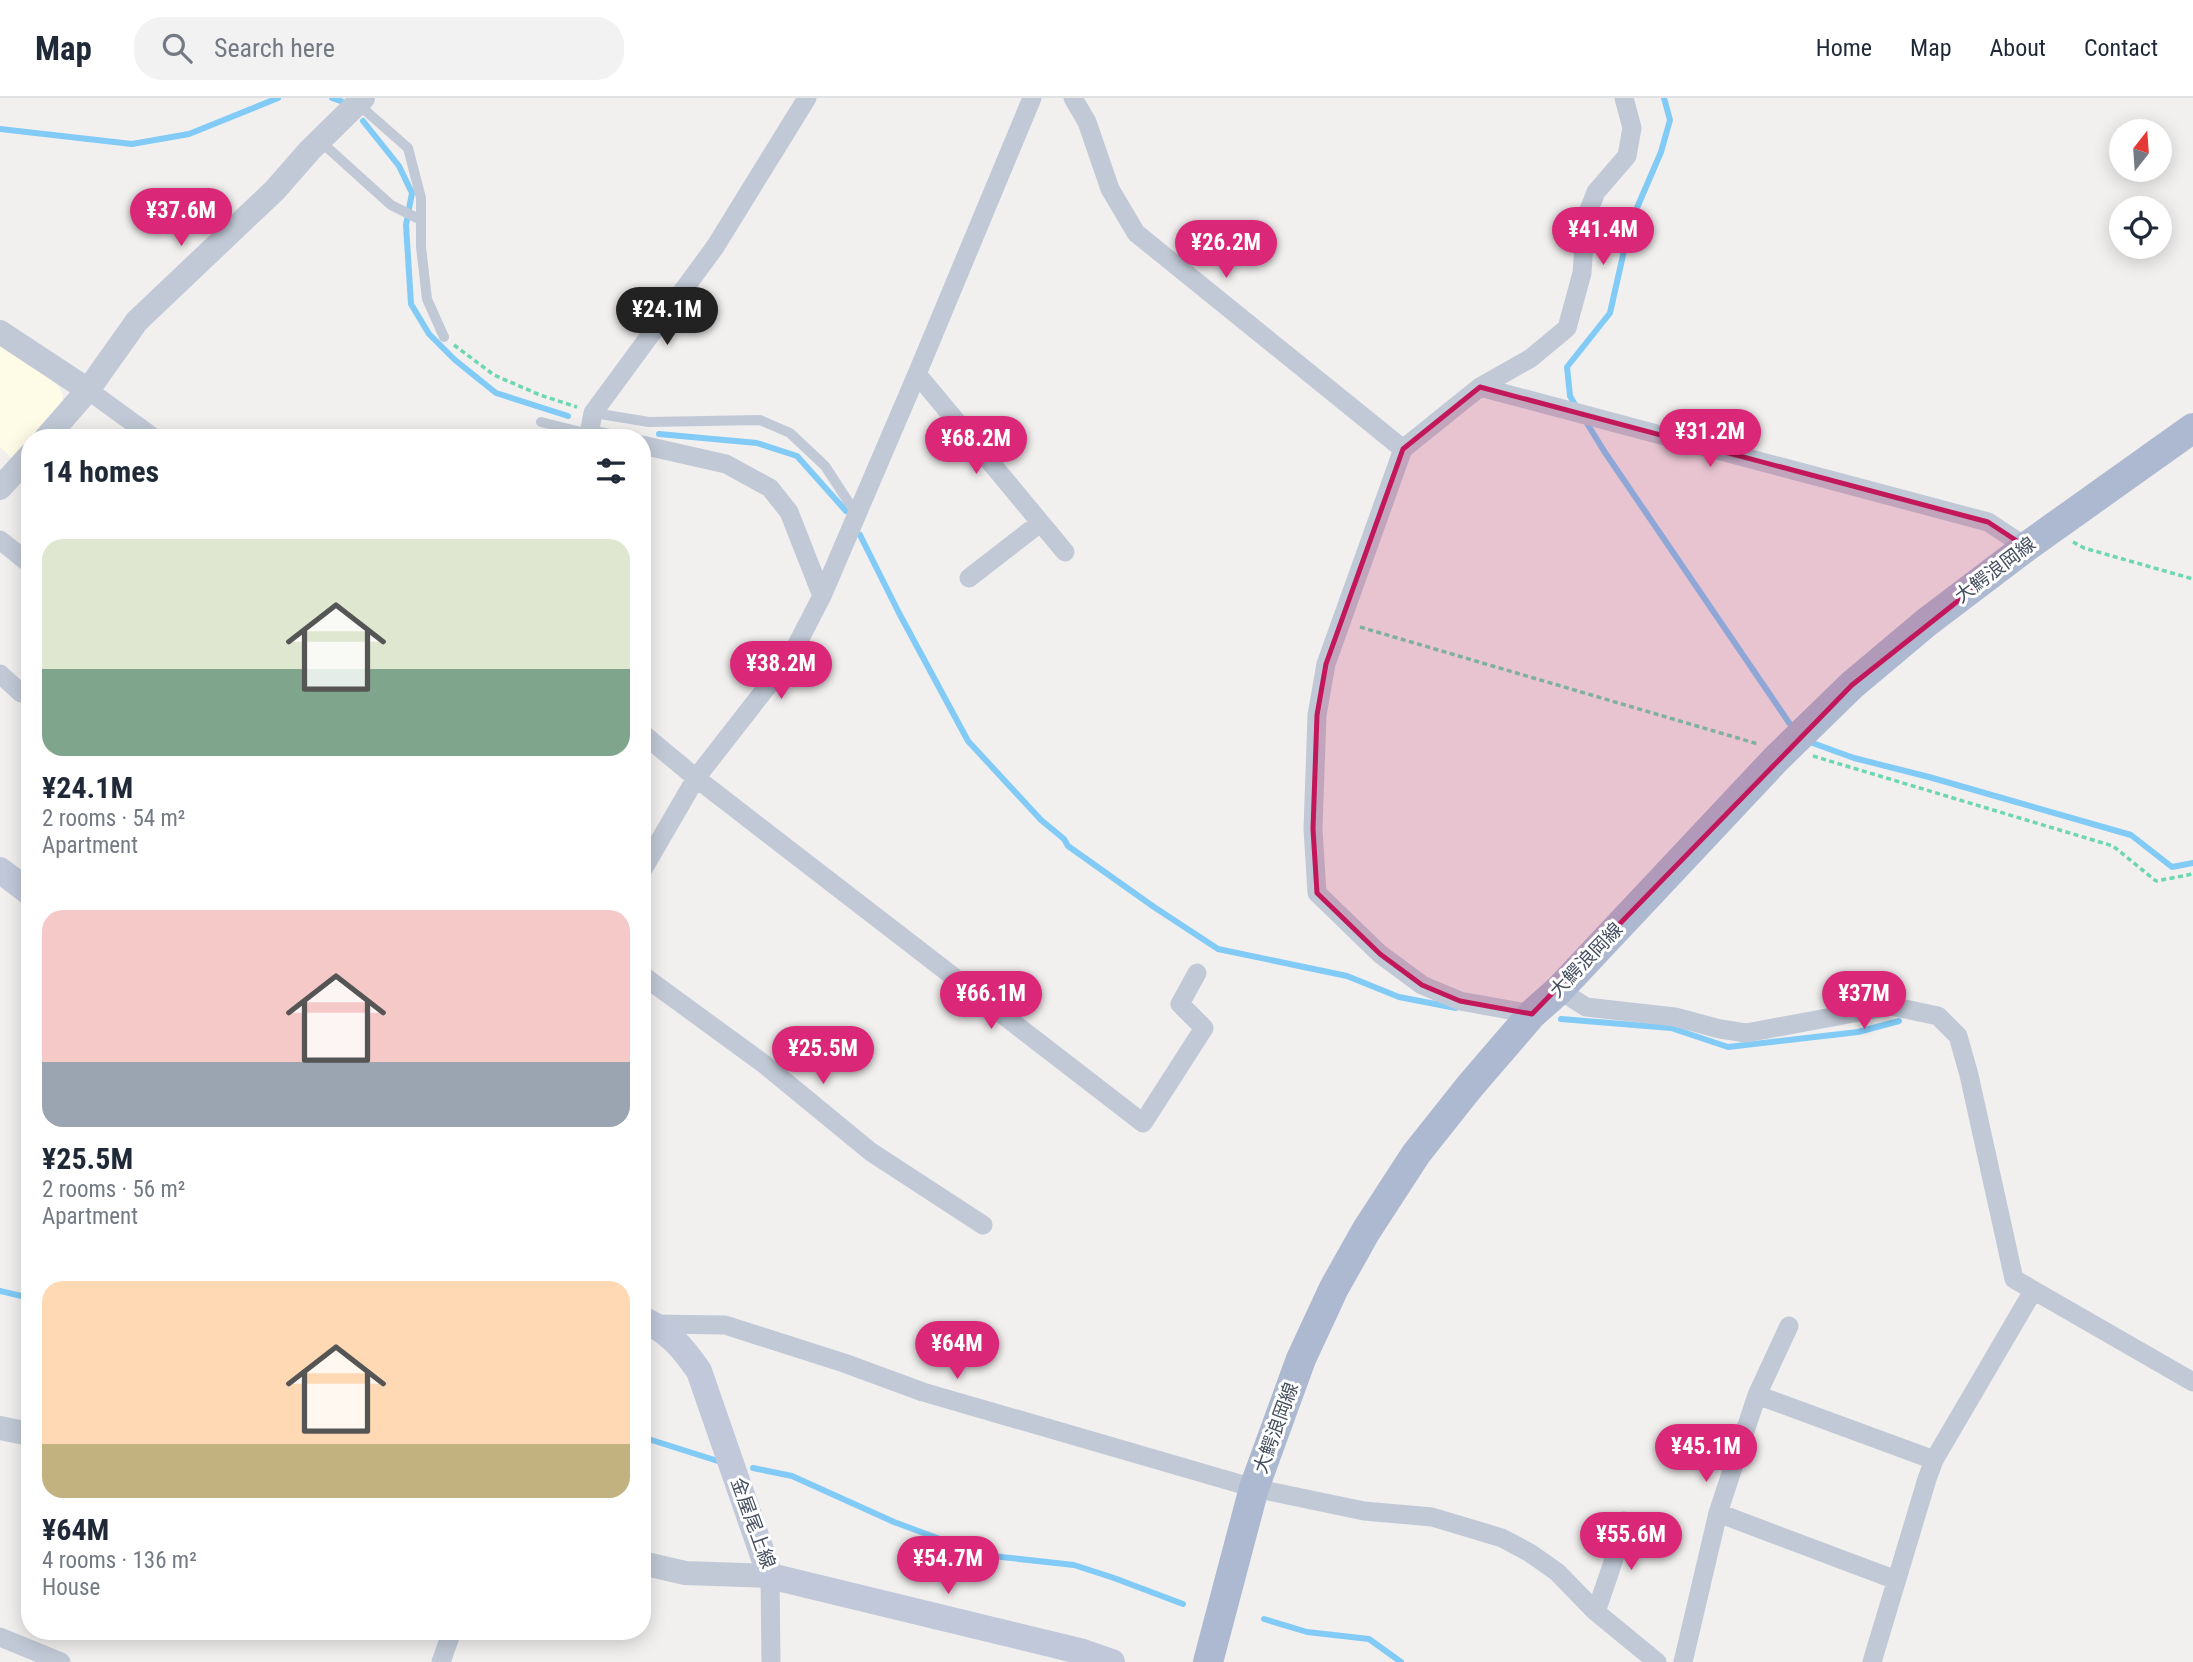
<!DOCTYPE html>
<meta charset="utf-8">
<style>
:root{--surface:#fff;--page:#f2f2f3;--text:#1f2937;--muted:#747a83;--line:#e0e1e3;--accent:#db2777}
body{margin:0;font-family:"Roboto Condensed","Noto Sans JP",sans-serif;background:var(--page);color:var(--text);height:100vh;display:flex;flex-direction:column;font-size:26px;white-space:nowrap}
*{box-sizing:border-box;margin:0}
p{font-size:23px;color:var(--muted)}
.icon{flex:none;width:38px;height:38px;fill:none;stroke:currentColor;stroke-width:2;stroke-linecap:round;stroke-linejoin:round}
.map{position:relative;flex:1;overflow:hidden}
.details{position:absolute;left:21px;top:331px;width:630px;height:1211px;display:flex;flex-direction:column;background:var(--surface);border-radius:28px;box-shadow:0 4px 18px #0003}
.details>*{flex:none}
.needle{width:46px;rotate:17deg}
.buttons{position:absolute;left:2109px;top:21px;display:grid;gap:14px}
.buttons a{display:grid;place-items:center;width:63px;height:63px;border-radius:50%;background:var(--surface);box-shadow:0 4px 18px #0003;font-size:35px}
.price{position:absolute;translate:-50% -60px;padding:0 16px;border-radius:24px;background:var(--accent);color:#fff;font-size:23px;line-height:46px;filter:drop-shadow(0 2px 4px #0008)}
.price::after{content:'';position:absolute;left:50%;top:42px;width:21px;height:16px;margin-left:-10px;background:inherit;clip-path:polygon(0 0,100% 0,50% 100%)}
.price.selected{background:#222;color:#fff}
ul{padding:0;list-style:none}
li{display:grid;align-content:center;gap:14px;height:371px;padding:0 21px}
li span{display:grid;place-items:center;height:217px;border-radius:21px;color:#555}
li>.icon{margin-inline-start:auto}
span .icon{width:126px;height:126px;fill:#fffc;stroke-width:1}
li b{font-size:30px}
h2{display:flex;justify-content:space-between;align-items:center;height:84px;padding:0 21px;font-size:30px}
header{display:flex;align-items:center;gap:42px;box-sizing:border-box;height:98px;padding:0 35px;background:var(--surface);border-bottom:2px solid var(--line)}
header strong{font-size:33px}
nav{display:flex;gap:38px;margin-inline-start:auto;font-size:24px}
.search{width:490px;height:63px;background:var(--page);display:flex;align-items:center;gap:18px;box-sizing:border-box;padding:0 24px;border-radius:28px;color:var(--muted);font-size:26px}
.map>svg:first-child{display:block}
.commercial{fill:#fefbe7}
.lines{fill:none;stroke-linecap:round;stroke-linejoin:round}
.stream{stroke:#81cbf6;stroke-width:6}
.path{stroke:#6dd6b3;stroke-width:3.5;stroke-dasharray:5 3.5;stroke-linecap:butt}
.service{stroke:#c1c9d6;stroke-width:10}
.minor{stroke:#c1c9d6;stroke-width:19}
.tertiary{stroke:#c1c9d6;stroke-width:24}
.secondary{stroke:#c0c8da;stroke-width:26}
.primary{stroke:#acb9d1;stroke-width:30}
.marked{fill:#c2185b;fill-opacity:0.2;stroke:#c2185b;stroke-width:5;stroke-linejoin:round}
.labels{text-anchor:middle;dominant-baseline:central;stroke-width:6;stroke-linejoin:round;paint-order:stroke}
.street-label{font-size:19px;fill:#454f5f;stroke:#fff}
</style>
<header>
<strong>Map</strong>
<div class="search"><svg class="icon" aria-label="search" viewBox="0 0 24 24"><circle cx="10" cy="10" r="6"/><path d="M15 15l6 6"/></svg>Search here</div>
<nav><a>Home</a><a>Map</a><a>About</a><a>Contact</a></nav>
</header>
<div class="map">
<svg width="2193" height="1564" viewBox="0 0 2193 1564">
<rect width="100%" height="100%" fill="#f2efef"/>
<path class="commercial" d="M 0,247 L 46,277 L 59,289 L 63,297 L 62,304 L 12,360 L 0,349 Z"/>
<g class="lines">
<path class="stream" d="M 332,0 L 346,5
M 363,23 L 399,68 L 412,95 L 406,127 L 411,206 L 429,236 L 455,262 L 496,295 L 568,318
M 0,31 L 132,46 L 189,36 L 278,0
M 1577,310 L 1570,298 L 1567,269 L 1610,215 L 1630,126 L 1661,54 L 1670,22 L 1664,0
M 1585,322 L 1604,353 L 1794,632
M 659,336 L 757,345 L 797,358 L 846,413
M 860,437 L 899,515 L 968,643 L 1041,722 L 1064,741 L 1068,748 L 1154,809 L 1218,851 L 1347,878 L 1399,899 L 1456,910
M 1807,643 L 1854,660 L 1929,679 L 2131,737 L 2172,769 L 2193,765
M 1561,921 L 1671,930 L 1728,949 L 1858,934 L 1899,923
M 0,1193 L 30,1200
M 642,1339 L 721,1364
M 753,1370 L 792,1378 L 894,1424 L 983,1457 L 1074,1467 L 1114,1480 L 1183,1506
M 1264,1521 L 1307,1534 L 1369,1541 L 1401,1564"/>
<path class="path" d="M 454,247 L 494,277 L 540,297 L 577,309
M 2073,444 L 2084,450 L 2193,481
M 1360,529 L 1758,646
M 1813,658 L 2113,748 L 2156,783 L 2193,776"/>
<path class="service" d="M 358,6 L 408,50 L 421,100 L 421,149 L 427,201 L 444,239
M 320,43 L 391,107 L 421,122
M 594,315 L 649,324 L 760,322 L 790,335 L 825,368 L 857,417
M 541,324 L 589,336"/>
<path class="minor" d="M 1073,0 L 1087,24 L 1110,91 L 1136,135 L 1403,351
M 917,276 L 1065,454
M 1480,289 L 1531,260 L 1567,230 L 1582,175 L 1586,119 L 1596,94 L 1627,58 L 1632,30 L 1624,0
M 88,292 L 154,340
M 607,340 L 589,336 L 593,315 L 715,149 L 807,0
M 642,347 L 726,366 L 770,390 L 789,414 L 822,498
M 0,442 L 30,466
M 969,480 L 1040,425
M 0,576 L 21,595
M 642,635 L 696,680 L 1143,1025 L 1204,930 L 1180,906 L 1197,875
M 642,773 L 696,680 L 791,558 L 822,498 L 917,276 L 1032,0
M 642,877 L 764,966 L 871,1054 L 983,1127
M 1559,892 L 1586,909 L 1675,919 L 1720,931 L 1746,935 L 1891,908 L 1938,918 L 1958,938 L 1969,977 L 2014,1181 L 2193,1284
M 1532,916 L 1460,903 L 1422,887 L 1380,856 L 1317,795 L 1313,731 L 1317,617 L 1326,566 L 1403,351 L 1480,289 L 1988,424 L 2026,449
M 653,1226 L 725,1227 L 844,1265 L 923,1294 L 1254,1390 L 1364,1413 L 1432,1419 L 1502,1440 L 1530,1455 L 1557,1474 L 1596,1514 L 1657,1564
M 1757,1297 L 1934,1362
M 1718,1415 L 1896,1482
M 770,1478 L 771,1564
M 1596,1514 L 1612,1467 L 1624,1423
M 0,1539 L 61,1564
M 441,1564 L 452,1533
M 1683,1564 L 1718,1415 L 1757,1297 L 1789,1228
M 1872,1564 L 1927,1381 L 1934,1362 L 2033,1193"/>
<path class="tertiary" d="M 0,234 L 88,292
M 46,340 L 88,292 L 137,223 L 275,92 L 310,52 L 363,0
M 0,390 L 30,357
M 0,1330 L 30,1336
M 642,1465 L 685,1475 L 770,1478"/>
<path class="secondary" d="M 0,772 L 30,795
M 642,1221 C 669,1233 683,1250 699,1273 L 770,1478 L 1083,1554 L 1112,1564"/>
<path class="primary" d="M 1208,1564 L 1254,1390 L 1301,1261 L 1334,1190 L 1366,1133 L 1416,1056 L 1470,988 L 1532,916 L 1559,892 L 1776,661 L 1852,587 L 1927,524 L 2026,449 L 2193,330"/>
</g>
<path class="marked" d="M 1480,289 L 1988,424 L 2026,449 L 1852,587 L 1532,916 L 1460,903 L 1422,887 L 1380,856 L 1317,795 L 1313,731 L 1317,617 L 1326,566 L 1403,351 Z"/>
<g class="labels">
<g class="street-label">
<text transform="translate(1995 472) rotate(-37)">大鰐浪岡線</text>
<text transform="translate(1586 862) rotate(-46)">大鰐浪岡線</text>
<text transform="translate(1276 1330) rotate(-70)">大鰐浪岡線</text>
<text transform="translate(753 1425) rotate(70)">金屋尾上線</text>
</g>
</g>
</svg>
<div class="buttons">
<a><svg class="needle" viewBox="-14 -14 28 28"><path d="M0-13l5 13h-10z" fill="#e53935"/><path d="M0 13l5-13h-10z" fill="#747a83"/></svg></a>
<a><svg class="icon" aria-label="locate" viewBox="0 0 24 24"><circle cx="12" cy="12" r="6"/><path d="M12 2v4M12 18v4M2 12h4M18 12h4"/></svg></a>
</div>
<b class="price" style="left:181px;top:150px">¥37.6M</b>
<b class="price" style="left:1603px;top:169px">¥41.4M</b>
<b class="price" style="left:1226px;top:182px">¥26.2M</b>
<b class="price selected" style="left:667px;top:249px">¥24.1M</b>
<b class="price" style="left:1710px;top:371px">¥31.2M</b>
<b class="price" style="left:976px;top:378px">¥68.2M</b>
<b class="price" style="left:781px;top:603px">¥38.2M</b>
<b class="price" style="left:991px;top:933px">¥66.1M</b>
<b class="price" style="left:1864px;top:933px">¥37M</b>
<b class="price" style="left:823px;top:988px">¥25.5M</b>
<b class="price" style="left:957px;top:1283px">¥64M</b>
<b class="price" style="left:1706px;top:1386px">¥45.1M</b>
<b class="price" style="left:1631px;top:1474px">¥55.6M</b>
<b class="price" style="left:948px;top:1498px">¥54.7M</b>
<section class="details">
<h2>14 homes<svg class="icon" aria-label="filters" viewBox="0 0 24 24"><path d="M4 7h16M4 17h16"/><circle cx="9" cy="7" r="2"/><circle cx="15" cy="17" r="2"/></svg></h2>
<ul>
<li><span style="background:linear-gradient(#dfe7d0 60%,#7fa58c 0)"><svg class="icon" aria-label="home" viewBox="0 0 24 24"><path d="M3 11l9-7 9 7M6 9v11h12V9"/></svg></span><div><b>¥24.1M</b><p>2 rooms · 54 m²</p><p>Apartment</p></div></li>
<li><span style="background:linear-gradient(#f6c9c9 70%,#9aa5b1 0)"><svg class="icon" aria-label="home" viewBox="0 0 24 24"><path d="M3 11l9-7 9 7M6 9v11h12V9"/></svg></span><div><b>¥25.5M</b><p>2 rooms · 56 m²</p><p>Apartment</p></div></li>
<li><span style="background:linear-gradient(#ffd9b3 75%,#c2b280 0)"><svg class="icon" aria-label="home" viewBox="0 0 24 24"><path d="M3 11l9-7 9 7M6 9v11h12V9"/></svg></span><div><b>¥64M</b><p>4 rooms · 136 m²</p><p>House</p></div></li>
</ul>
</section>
</div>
